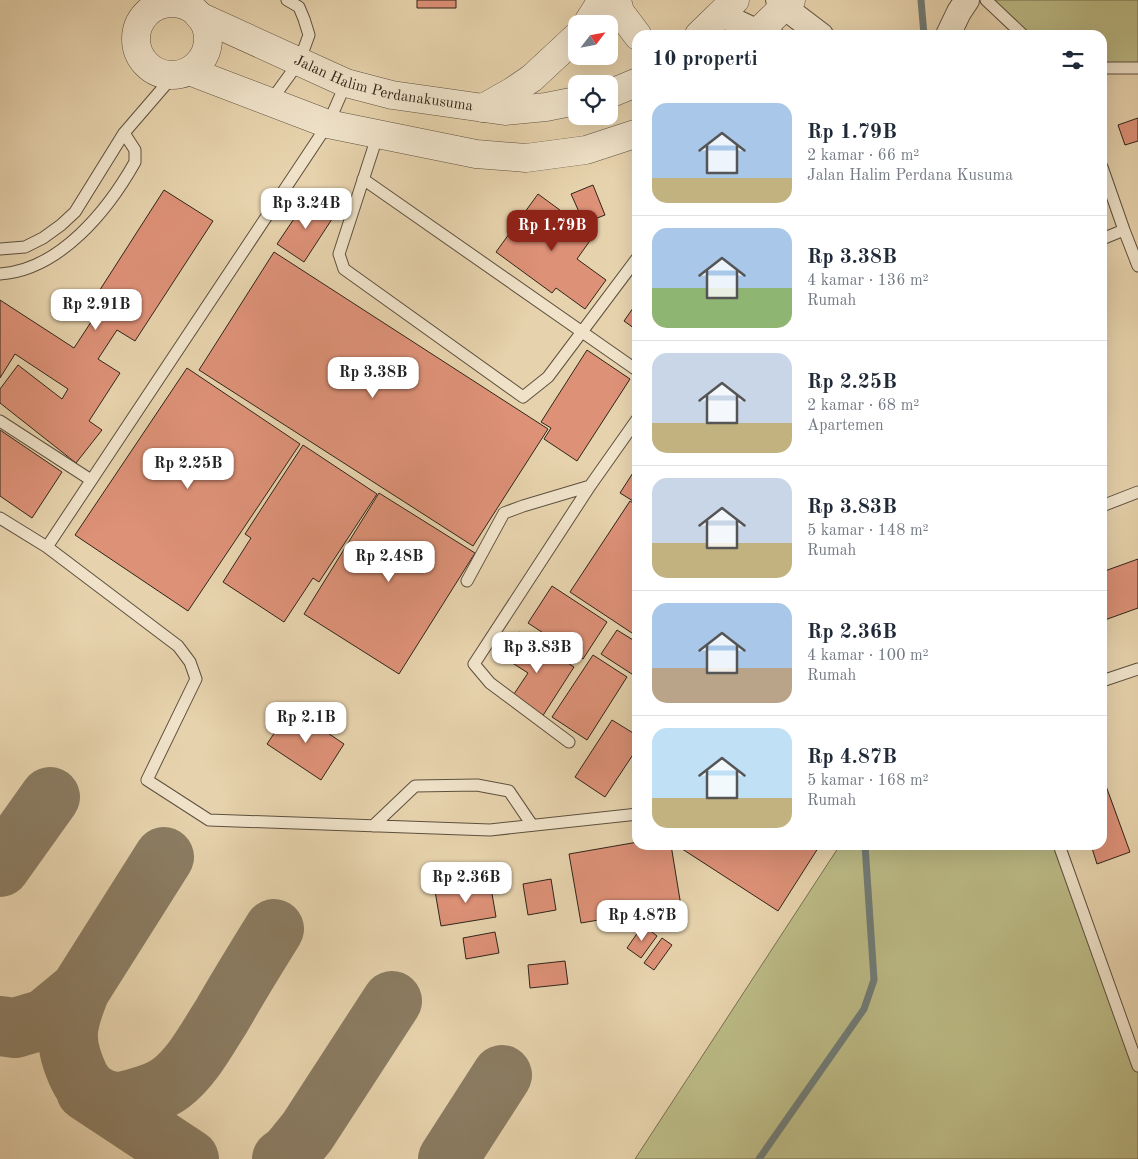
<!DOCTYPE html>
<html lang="id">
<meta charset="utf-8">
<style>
:root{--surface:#fff;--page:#f6f6f7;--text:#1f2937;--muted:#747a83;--line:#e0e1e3;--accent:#8f2418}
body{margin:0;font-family:"Old Standard TT",serif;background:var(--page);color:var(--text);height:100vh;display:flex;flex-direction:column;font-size:19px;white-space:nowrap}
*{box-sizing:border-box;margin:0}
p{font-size:16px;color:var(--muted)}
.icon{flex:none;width:28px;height:28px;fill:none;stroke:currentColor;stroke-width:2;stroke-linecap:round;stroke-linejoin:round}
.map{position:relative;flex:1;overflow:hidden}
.details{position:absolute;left:632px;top:30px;width:475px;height:820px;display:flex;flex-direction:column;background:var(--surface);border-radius:15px;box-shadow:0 5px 20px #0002}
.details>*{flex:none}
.needle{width:32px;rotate:58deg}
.controls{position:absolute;left:568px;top:15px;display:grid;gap:10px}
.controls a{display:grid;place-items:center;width:50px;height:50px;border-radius:10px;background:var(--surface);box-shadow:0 5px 20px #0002;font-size:25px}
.price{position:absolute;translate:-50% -42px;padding:0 11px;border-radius:10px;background:#fff;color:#222;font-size:16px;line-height:32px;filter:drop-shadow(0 1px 2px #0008)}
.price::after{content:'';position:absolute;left:50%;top:30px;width:15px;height:11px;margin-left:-8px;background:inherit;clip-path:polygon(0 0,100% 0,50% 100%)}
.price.on{background:var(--accent);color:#fff}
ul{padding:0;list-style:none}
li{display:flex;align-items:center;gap:15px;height:125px;padding:0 20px}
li+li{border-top:1px solid var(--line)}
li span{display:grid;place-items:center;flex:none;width:140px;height:100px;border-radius:15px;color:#555}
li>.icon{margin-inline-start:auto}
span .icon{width:60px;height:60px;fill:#fffc;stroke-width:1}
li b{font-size:21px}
h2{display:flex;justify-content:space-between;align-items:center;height:60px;padding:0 20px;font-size:21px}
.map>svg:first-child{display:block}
.green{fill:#bbba85;stroke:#76704f}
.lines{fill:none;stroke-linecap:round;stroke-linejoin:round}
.stream{stroke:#707b76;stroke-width:7}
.taxiway{stroke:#8b7c62;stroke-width:60}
.building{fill:#dd9177;stroke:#302519}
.service-casing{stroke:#5e503e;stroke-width:13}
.minor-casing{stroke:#5e503e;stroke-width:26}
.tertiary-casing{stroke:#5e503e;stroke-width:29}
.service{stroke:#efe2c9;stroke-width:11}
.minor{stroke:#efe2c9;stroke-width:24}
.tertiary{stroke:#efe2c9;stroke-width:28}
.labels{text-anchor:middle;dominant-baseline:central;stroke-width:5;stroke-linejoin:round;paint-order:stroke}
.street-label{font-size:15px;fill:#302519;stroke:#efe2c9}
</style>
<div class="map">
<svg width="1138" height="1159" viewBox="0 0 1138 1159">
<rect width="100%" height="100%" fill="#e6d2ac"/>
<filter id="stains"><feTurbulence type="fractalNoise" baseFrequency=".004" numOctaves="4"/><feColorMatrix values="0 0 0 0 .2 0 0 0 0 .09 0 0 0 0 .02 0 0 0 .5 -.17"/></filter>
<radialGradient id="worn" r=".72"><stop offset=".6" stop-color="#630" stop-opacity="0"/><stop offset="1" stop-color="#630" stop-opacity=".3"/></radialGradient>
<path class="green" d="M 986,0 L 1138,0 L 1138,68 L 1103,68 L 1102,35 L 1023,35 Z
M 840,845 L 1055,845 L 1138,1064 L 1138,1159 L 635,1159 Z"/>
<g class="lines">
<path class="stream" d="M 921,0 L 924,35
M 759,1159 L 864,1009 L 874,980 L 865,845"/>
<path class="taxiway" d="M 0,867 L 50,797
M 80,990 C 66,1025 62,1041 79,1077 C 87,1094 107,1105 125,1101 C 141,1097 158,1093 171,1083 C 193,1066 206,1040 221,1017 C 238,987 256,958 274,929
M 0,1026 L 15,1028 L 45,1019 L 80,990 L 164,857
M 86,1091 L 189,1159
M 282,1159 L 290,1153 L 307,1132 L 392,1001
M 448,1159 L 502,1075"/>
</g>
<path class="building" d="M 417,0 L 456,0 L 456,8 L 417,8 Z
M 1138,118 L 1138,141 L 1125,145 L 1118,125 Z
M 593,185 L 605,215 L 584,223 L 571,194 Z
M 164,190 L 213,221 L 135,341 L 117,330 L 98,359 L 120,373 L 89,421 L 102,430 L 76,463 L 0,403 L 0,389 L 18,365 L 62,399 L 68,389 L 15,354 L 0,378 L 0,300 L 74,348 L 95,316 L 87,310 Z
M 538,194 L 594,235 L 577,259 L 606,280 L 585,309 L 556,288 L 552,293 L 496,252 Z
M 308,198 L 334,216 L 304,262 L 277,244 Z
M 274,252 L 548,429 L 473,546 L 199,370 Z
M 638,301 L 638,331 L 624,321 Z
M 587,350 L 630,379 L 577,461 L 544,439 L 551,428 L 541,422 Z
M 187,368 L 300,444 L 188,611 L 75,535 Z
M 0,430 L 62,472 L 32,518 L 0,496 Z
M 303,445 L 377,494 L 319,582 L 313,578 L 284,622 L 223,582 L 251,538 L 245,534 Z
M 638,465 L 638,504 L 620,493 Z
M 379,493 L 475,553 L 399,674 L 304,614 Z
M 630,501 L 638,506 L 638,637 L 570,592 Z
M 1138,559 L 1138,608 L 1102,621 L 1102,572 Z
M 552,586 L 607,622 L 583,659 L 528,623 Z
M 617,630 L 638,643 L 638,678 L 601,654 Z
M 519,632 L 574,667 L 542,717 L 512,697 L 528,673 L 503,657 Z
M 593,655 L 627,677 L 587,740 L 552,717 Z
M 291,708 L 344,744 L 321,780 L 267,744 Z
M 612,720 L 638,736 L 638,747 L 605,797 L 575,777 Z
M 1102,775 L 1130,852 L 1097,864 L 1091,845 L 1102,845 Z
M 638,842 L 638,845 L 671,845 L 681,906 L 581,923 L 569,854 Z
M 676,845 L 820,845 L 778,911 Z
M 551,879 L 556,910 L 528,915 L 523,884 Z
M 490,882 L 496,917 L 441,926 L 435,891 Z
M 643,925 L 657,936 L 641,958 L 627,948 Z
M 495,932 L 499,953 L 466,959 L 463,938 Z
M 662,938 L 672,945 L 654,970 L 644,963 Z
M 565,961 L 568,984 L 530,988 L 528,965 Z"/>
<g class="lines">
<g class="service-casing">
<path id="service" d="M 168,0 L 170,4
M 986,0 L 1023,35
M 181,5 L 185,0
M 1102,68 L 1138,68
M 270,102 L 299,62 L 309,35 L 304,19 L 299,7 L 287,0
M 378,134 L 339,254 L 344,269 L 523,397 L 548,377 L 638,257
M 1102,167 L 1124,230
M 363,179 L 638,371
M 1102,239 L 1124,230 L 1138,266
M 0,249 L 25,247 L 43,238 L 61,225 L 75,212 L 124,133 L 174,75
M 0,274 C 60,270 108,210 135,162 L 135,150 L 124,133
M 0,421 L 91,480
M 1102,506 L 1138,492
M 0,518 L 47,547 L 328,124 L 346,83
M 47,547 L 178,646 L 190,662 L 196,679 L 147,780 L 209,820 L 490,830 L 638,814
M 467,581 L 504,513 L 523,506 L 590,486
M 1102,681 L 1138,669
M 569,742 L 490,683 L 474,664 L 590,486 L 638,418
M 373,826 L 415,786 L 477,785 L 509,791 L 532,825
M 1059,845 L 1138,1066"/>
</g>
<g class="minor-casing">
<path id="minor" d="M 778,0 L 784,7 L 821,35
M 720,14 L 758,32 L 771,35
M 948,35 L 959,12 L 967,0"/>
</g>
<g class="tertiary-casing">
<g id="tertiary">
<path d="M 617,0 L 620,12 L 638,36"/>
<circle cx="172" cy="39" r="36"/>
<path id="s1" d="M 199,16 L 346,83 L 392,95 L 505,111 L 546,107 L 576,101"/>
<path d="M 587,24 L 602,0"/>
<path d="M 699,35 L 735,0"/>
<path d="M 755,35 L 791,0"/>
<path d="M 189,71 L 328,124 L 476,154 L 526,158 L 586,150 L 638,133"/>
<path d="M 609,94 L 638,82"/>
<path d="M 483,108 L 513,91 L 532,78 L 576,37"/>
</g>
</g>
<use href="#service" class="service"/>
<use href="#minor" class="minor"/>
<use href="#tertiary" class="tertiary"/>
</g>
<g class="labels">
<g class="street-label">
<text stroke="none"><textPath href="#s1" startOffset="198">Jalan Halim Perdanakusuma</textPath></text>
</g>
</g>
<rect width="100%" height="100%" filter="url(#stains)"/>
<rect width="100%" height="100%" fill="url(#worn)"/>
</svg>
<div class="controls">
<a><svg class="needle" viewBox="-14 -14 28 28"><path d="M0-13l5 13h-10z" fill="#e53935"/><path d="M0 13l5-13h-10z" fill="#747a83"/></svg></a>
<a><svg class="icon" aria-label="locate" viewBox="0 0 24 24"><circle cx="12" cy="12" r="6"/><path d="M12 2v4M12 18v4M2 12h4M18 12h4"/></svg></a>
</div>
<b class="price" style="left:306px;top:230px">Rp 3.24B</b>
<b class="price on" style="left:552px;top:252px">Rp 1.79B</b>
<b class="price" style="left:96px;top:331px">Rp 2.91B</b>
<b class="price" style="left:373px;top:399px">Rp 3.38B</b>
<b class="price" style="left:188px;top:490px">Rp 2.25B</b>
<b class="price" style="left:389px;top:583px">Rp 2.48B</b>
<b class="price" style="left:537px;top:674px">Rp 3.83B</b>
<b class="price" style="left:306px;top:744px">Rp 2.1B</b>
<b class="price" style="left:466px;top:904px">Rp 2.36B</b>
<b class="price" style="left:642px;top:942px">Rp 4.87B</b>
<section class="details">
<h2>10 properti<svg class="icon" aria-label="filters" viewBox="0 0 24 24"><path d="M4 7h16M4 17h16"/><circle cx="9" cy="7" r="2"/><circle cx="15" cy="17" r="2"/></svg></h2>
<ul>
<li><span style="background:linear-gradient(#a9c7e8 75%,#c2b280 0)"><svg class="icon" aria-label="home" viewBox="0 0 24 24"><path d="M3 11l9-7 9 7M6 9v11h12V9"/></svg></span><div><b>Rp 1.79B</b><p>2 kamar · 66 m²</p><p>Jalan Halim Perdana Kusuma</p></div></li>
<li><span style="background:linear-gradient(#a9c7e8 60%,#8fb573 0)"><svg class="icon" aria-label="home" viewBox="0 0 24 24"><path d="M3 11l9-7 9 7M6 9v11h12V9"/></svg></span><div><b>Rp 3.38B</b><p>4 kamar · 136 m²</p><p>Rumah</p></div></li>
<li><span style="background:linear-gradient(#c9d6e8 70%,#c2b280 0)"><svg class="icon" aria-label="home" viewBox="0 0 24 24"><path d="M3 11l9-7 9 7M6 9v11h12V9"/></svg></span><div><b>Rp 2.25B</b><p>2 kamar · 68 m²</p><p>Apartemen</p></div></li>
<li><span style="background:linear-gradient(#c9d6e8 65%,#c2b280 0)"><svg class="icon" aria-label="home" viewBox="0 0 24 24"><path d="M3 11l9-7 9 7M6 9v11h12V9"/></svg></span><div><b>Rp 3.83B</b><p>5 kamar · 148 m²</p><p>Rumah</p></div></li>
<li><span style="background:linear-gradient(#a9c7e8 65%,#b9a48a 0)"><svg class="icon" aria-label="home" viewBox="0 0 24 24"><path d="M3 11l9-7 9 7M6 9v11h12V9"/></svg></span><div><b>Rp 2.36B</b><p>4 kamar · 100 m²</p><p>Rumah</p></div></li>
<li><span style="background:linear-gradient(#bfe0f5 70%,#c2b280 0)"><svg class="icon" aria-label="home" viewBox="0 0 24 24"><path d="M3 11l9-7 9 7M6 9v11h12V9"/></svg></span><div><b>Rp 4.87B</b><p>5 kamar · 168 m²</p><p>Rumah</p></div></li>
</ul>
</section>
</div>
